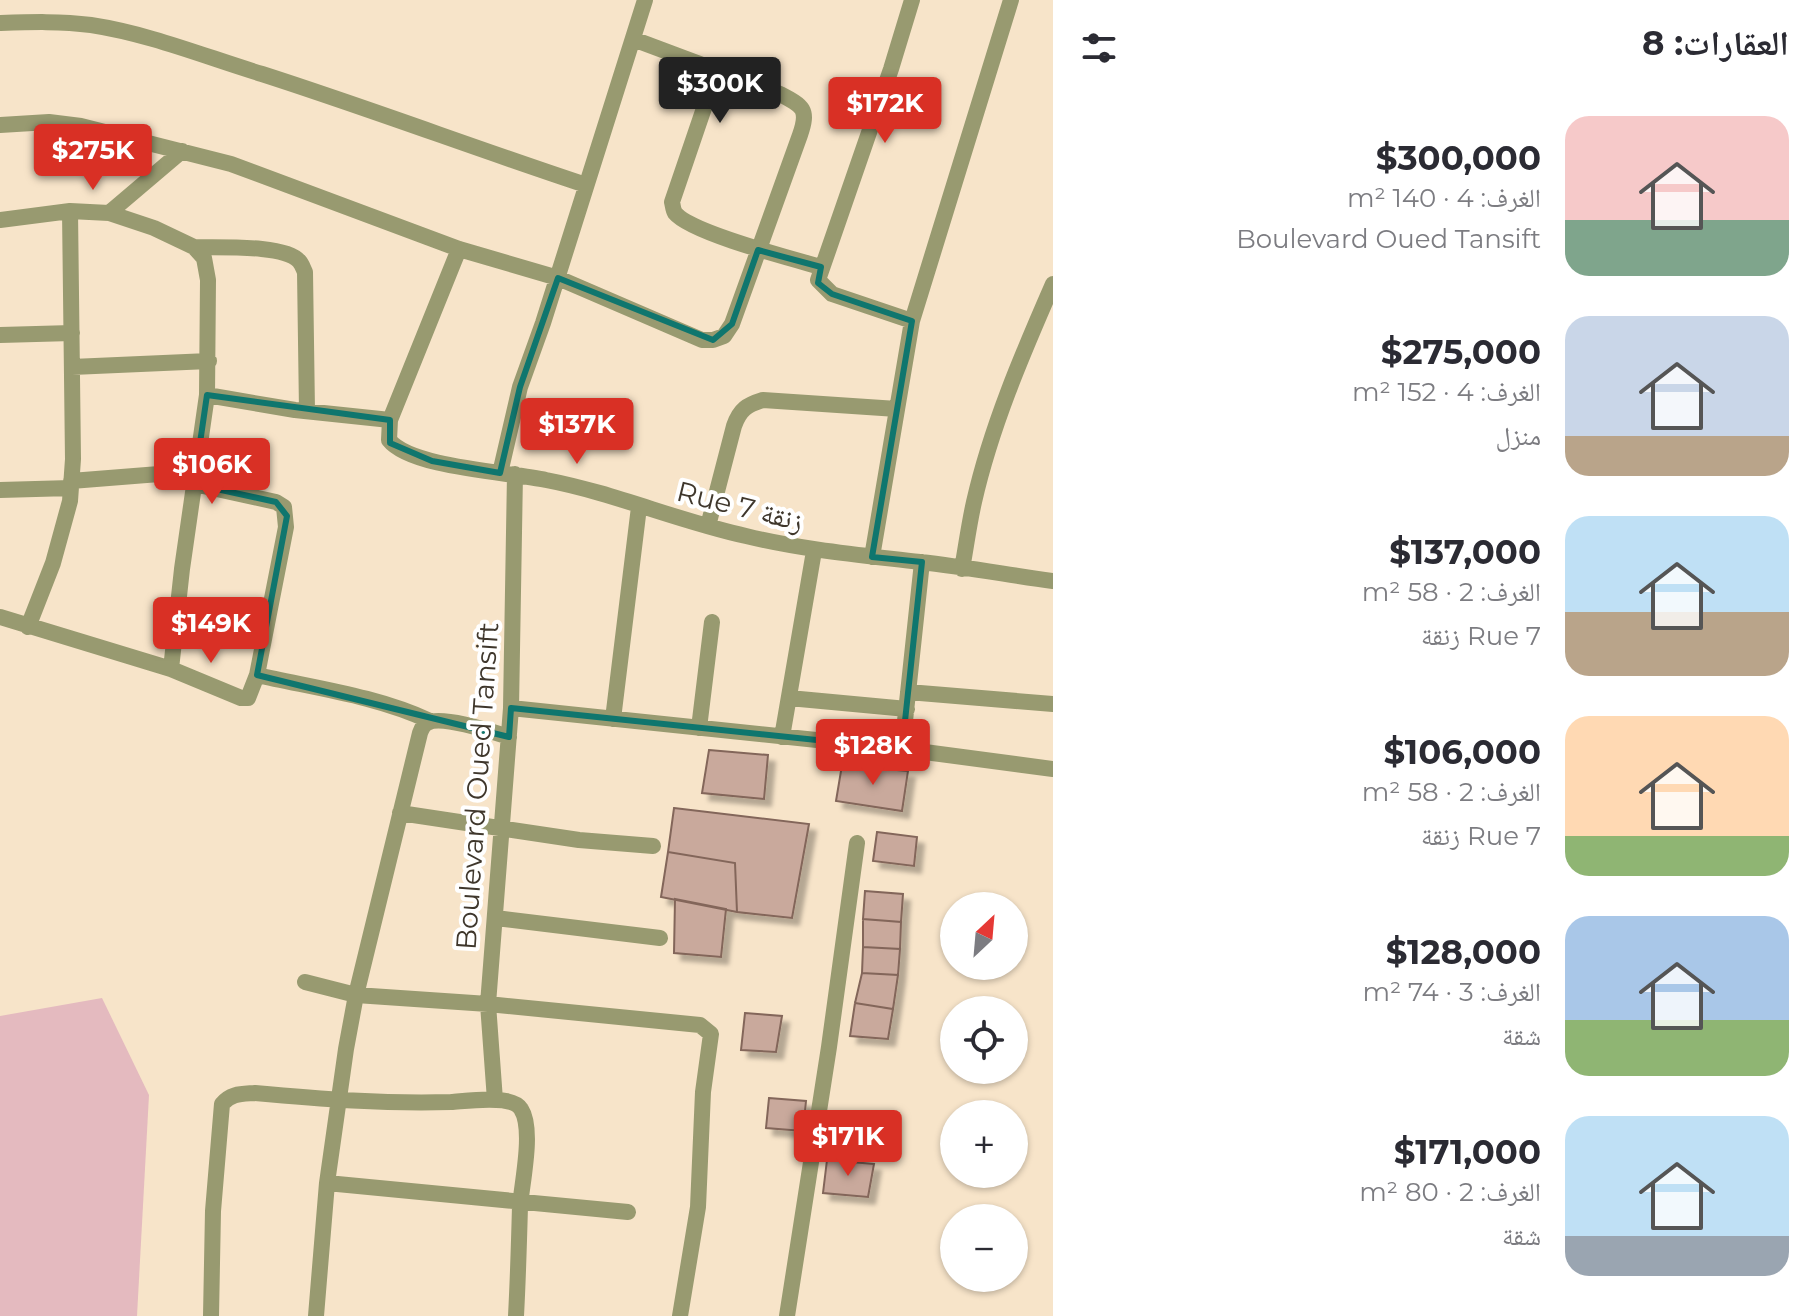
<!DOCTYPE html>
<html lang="ar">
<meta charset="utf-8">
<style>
:root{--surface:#fff;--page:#f2f2f3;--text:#2b2b33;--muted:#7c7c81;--accent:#d93025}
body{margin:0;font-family:Montserrat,"Noto Naskh Arabic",sans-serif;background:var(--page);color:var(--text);direction:rtl;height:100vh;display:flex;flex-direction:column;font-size:30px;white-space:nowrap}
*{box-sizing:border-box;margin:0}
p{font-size:26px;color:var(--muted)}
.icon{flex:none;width:44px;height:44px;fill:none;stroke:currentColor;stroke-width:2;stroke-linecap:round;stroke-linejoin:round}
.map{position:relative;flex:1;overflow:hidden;direction:ltr}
.sheet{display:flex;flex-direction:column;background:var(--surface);width:760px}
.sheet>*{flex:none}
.needle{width:52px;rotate:26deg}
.buttons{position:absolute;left:940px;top:892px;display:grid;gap:16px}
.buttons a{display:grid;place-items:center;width:88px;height:88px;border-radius:50%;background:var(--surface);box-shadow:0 2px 6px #0004;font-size:40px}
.price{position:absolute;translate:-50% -68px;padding:0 18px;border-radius:8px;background:var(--accent);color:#fff;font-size:26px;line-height:52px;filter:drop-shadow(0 2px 4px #0008)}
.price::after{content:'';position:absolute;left:50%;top:48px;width:24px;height:18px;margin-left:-12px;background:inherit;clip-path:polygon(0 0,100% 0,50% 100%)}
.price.on{background:#222;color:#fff}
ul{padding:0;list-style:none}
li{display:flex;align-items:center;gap:24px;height:200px;padding:0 24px}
li span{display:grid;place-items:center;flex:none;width:224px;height:160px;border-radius:24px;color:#555}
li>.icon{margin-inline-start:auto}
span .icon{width:96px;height:96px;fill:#fffc;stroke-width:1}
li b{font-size:34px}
h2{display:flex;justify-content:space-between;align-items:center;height:96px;padding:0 24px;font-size:34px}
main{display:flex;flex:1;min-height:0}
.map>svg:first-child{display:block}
.green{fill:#e4babf}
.building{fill:#c9a99c;stroke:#83665a;stroke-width:2;filter:url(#shadow)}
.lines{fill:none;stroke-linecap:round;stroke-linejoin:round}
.street{stroke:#989a70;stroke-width:16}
.marked{fill:none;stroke:#0f766e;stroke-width:6;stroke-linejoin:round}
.labels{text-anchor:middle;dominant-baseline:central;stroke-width:8;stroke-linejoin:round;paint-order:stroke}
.street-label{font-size:28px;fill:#3f372c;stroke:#fff}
</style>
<main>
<section class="sheet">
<h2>العقارات: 8<svg class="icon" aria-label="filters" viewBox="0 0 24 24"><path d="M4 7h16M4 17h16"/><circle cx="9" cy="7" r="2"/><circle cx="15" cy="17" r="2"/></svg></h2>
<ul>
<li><span style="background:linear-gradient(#f6c9c9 65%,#7fa58c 0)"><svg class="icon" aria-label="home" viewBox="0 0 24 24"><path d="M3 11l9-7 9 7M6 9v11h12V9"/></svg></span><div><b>$300,000</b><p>الغرف: 4 · 140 m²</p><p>Boulevard Oued Tansift</p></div></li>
<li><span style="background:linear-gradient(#c9d6e8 75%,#b9a48a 0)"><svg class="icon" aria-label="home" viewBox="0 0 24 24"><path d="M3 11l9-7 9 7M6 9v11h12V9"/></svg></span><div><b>$275,000</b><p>الغرف: 4 · 152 m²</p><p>منزل</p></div></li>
<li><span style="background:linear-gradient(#bfe0f5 60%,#b9a48a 0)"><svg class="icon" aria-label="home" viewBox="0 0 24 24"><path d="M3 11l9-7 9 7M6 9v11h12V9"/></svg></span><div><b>$137,000</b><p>الغرف: 2 · 58 m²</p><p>Rue 7 زنقة</p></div></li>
<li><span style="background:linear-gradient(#ffd9b3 75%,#8fb573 0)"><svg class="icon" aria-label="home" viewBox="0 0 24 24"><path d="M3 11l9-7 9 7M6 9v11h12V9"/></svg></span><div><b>$106,000</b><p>الغرف: 2 · 58 m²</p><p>Rue 7 زنقة</p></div></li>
<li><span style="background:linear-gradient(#a9c7e8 65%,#8fb573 0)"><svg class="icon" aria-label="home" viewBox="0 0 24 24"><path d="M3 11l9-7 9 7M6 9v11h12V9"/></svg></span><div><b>$128,000</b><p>الغرف: 3 · 74 m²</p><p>شقة</p></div></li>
<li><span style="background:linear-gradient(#bfe0f5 75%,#9aa5b1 0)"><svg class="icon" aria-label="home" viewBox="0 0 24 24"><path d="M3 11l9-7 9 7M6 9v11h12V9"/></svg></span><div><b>$171,000</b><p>الغرف: 2 · 80 m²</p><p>شقة</p></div></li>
</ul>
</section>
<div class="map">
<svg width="1053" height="1316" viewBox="0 0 1053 1316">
<defs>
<filter id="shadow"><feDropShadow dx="7" dy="7" stdDeviation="2" flood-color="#0004"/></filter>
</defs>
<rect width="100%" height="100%" fill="#f7e4c9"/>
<path class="green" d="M 102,998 L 149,1095 L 137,1316 L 0,1316 L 0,1016 Z"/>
<path class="building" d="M 709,750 L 768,755 L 764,799 L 702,793 Z
M 842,765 L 908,771 L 902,811 L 836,801 Z
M 674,808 L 809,824 L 792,918 L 737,912 L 735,863 L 668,852 Z
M 877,832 L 917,837 L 914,866 L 873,861 Z
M 668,852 L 735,863 L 737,912 L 661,897 Z
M 865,891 L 903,894 L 901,922 L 863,919 Z
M 675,899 L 726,909 L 721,957 L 674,953 Z
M 863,919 L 901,922 L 900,949 L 863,947 Z
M 863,947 L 900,949 L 898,975 L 862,973 Z
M 862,973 L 898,975 L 893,1009 L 855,1003 Z
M 855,1003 L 893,1009 L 888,1039 L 850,1036 Z
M 745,1013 L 782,1016 L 776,1052 L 741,1050 Z
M 769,1098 L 806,1101 L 803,1131 L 766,1128 Z
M 827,1160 L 874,1164 L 868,1197 L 823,1193 Z"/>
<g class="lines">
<path class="street" d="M 912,0 L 891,69 L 818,280 L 832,294 L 912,321
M 0,23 C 31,22 61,21 91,25 C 150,34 206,57 262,74 C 371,109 477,149 586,185
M 717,70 L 672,202 C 673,206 673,210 675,213 C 691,233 793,259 821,267
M 0,125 L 49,122 L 81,126 L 231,164 L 459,249 L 558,278 L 702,340 L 713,340 L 724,336 L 732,324 L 800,135 C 809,109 803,106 780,94 L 633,39
M 0,220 L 70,211 L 109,213 L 182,151
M 194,247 C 217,248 284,244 299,261 C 302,264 303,268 305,272 L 307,411
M 0,335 L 72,333
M 72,367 L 209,361
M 207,395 L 295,410 L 390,420 L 389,440 C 411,468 510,472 546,480 C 614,493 678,521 746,536 C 804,550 861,555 920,562 C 965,567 1009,575 1053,581
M 390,420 L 459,249
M 500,473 L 520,387 L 543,323 L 645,0
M 71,481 L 197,471
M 194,484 L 276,502 L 284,507 L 286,527 L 257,675 C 314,688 377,696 430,721
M 0,490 L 71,488
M 708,526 L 734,426 C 740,409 747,405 763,400 L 897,409
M 872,557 L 912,321 L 1011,0
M 962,569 C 966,547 969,524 974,502 C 991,427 1022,355 1053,284
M 0,617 L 171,669 L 182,569 L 207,395 L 208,280 L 204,258 L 194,247 L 154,228 L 109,213
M 28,627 L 53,563 L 70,501 L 73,459 L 70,211
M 171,669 L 241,698 L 248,698 L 257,675
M 908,692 L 1053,704
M 789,698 L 907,709
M 511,708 L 902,749 L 1053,769
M 613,719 L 639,507
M 699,728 L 712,622
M 782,737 L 814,551
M 902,749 L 922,562
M 400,813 L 579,840 L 653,846
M 496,918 L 660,938
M 305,982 L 356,995 L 488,1004 L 700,1025 L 711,1034 L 703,1092 L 698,1207 L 680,1316
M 495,1100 L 488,1004 L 511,708 L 515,474
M 327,1183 L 628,1212
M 211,1316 L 213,1211 L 222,1104 C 231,1093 242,1094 255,1093 C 320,1099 385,1104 451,1102 C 467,1101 512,1094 521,1109 C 534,1129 522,1182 520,1206 C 519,1243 518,1279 516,1316
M 316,1316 L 327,1183 L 346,1049 L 356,995 L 420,733 C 422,728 423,725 427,723 C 441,715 493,732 509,737
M 787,1316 L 829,1047 L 857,843"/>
</g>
<path class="marked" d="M 758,250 L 821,267 L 818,283 L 832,294 L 912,321 L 872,557 L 922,562 L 902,749 L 511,708 L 509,737 L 257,675 L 287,516 L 276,502 L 194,484 L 207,395 L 390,420 L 390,443 L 432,461 L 500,473 L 520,387 L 558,278 L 713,340 L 732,324 Z"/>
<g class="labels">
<g class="street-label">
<text transform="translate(740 506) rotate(14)">Rue 7 زنقة</text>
<text transform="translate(477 786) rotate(-86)">Boulevard Oued Tansift</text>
</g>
</g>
</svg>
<div class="buttons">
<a><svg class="needle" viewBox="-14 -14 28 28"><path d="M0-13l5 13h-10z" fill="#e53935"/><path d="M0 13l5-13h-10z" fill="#7c7c81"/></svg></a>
<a><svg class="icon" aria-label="locate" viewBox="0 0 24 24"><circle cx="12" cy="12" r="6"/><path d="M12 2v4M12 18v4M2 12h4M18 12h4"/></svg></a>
<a>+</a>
<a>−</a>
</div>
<b class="price on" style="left:720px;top:125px">$300K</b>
<b class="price" style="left:885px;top:145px">$172K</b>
<b class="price" style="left:93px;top:192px">$275K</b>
<b class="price" style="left:577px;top:466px">$137K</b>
<b class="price" style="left:212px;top:506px">$106K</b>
<b class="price" style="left:211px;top:665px">$149K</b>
<b class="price" style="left:873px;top:787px">$128K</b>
<b class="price" style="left:848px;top:1178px">$171K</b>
</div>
</main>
